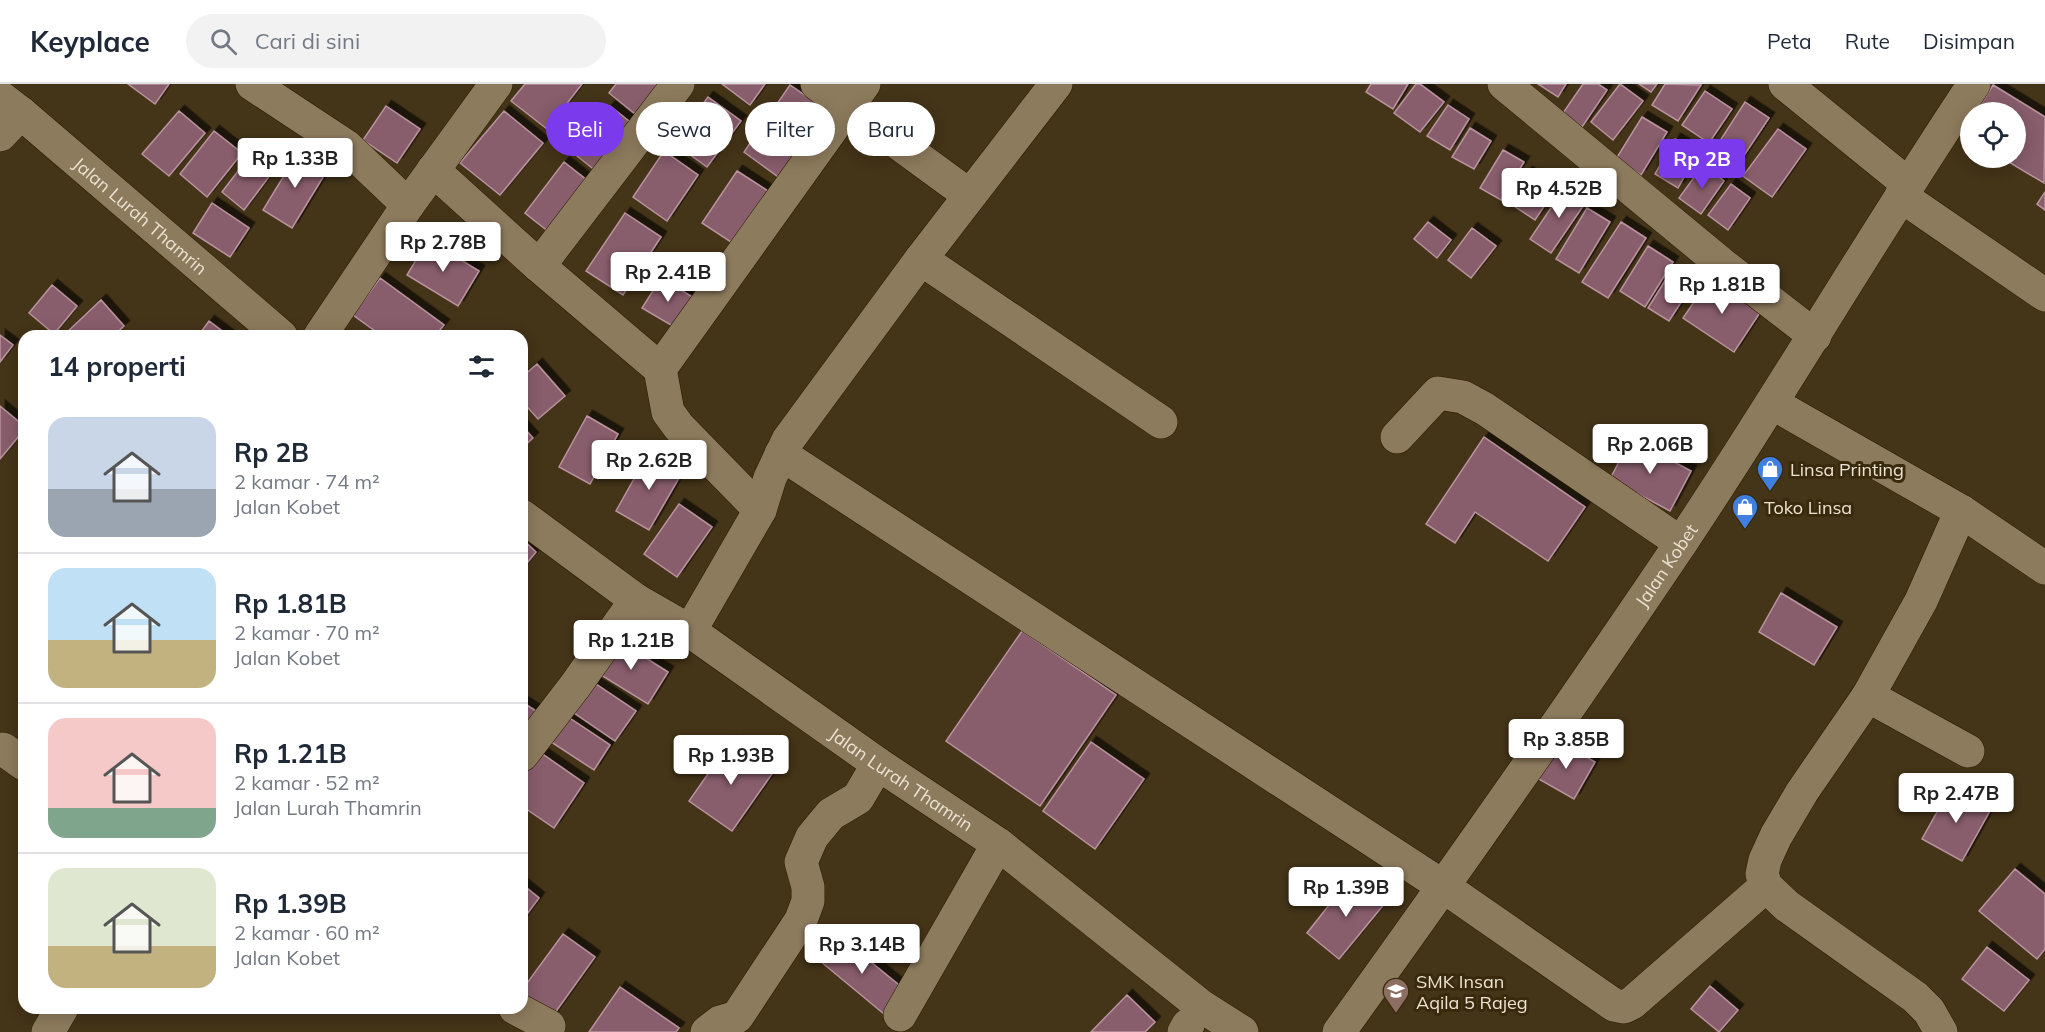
<!DOCTYPE html>
<html lang="id">
<meta charset="utf-8">
<style>
:root{--surface:#fff;--page:#f2f2f3;--text:#1f2937;--muted:#747a83;--line:#e0e1e3;--accent:#7c3aed}
body{margin:0;font-family:Mulish,sans-serif;background:var(--page);color:var(--text);height:100vh;display:flex;flex-direction:column;font-size:22px;white-space:nowrap}
*{box-sizing:border-box;margin:0}
p{font-size:20px;color:var(--muted)}
.icon{flex:none;width:33px;height:33px;fill:none;stroke:currentColor;stroke-width:2;stroke-linecap:round;stroke-linejoin:round}
.map{position:relative;flex:1;overflow:hidden}
.side{position:absolute;left:18px;top:246px;width:510px;height:684px;display:flex;flex-direction:column;background:var(--surface);border-radius:18px;box-shadow:0 3px 15px #0003}
.side>*{flex:none}
.guide{position:absolute;left:546px;top:18px;width:570px;height:54px;display:flex;gap:12px}
.tools{position:absolute;left:1960px;top:18px;display:grid;gap:12px}
.tools a{display:grid;place-items:center;width:66px;height:66px;border-radius:50%;background:var(--surface);box-shadow:0 3px 15px #0003;font-size:30px}
.price{position:absolute;translate:-50% -51px;padding:0 14px;border-radius:6px;background:#fff;color:#222;font-size:20px;line-height:39px;filter:drop-shadow(0 2px 3px #0008)}
.price::after{content:'';position:absolute;left:50%;top:36px;width:18px;height:14px;margin-left:-9px;background:inherit;clip-path:polygon(0 0,100% 0,50% 100%)}
.price.on{background:var(--accent);color:#fff}
ul{padding:0;list-style:none}
li{display:flex;align-items:center;gap:18px;height:150px;padding:0 30px}
li+li{border-top:2px solid var(--line)}
li span{display:grid;place-items:center;flex:none;width:168px;height:120px;border-radius:18px;color:#555}
li>.icon{margin-inline-start:auto}
span .icon{width:72px;height:72px;fill:#fffc;stroke-width:1}
li b{font-size:26px}
h2{display:flex;justify-content:space-between;align-items:center;height:72px;padding:0 30px;font-size:26px}
.chip{padding:0 21px;border-radius:27px;background:var(--surface);box-shadow:0 3px 15px #0003;font-size:21px;line-height:54px}
.chip.on{background:var(--accent);color:#fff}
header{display:flex;align-items:center;gap:36px;box-sizing:border-box;height:84px;padding:0 30px;background:var(--surface);border-bottom:2px solid var(--line)}
header strong{font-size:28px}
nav{display:flex;gap:33px;margin-inline-start:auto;font-size:21px}
.search{width:420px;height:54px;background:var(--page);display:flex;align-items:center;gap:15px;box-sizing:border-box;padding:0 21px;border-radius:33px;color:var(--muted);font-size:22px}
.map>svg:first-child{display:block}
.building{fill:#885d6c;stroke:#b9939f;stroke-width:1.5;filter:url(#shadow)}
.lines{fill:none;stroke-linecap:round;stroke-linejoin:round}
.minor-casing{stroke:#2a1b00;stroke-width:34}
.minor{stroke:#8d7b5d;stroke-width:33}
.labels{text-anchor:middle;dominant-baseline:central;stroke-width:6;stroke-linejoin:round;paint-order:stroke}
.street-label{font-size:18px;fill:#ece2d2;stroke:#3a2a0d}
.poi-label{font-size:18px;fill:#ece2d2;stroke:#3a2a0d;text-anchor:start}
</style>
<header>
<strong>Keyplace</strong>
<div class="search"><svg class="icon" aria-label="search" viewBox="0 0 24 24"><circle cx="10" cy="10" r="6"/><path d="M15 15l6 6"/></svg>Cari di sini</div>
<nav><a>Peta</a><a>Rute</a><a>Disimpan</a></nav>
</header>
<div class="map">
<svg width="2045" height="948" viewBox="0 0 2045 948">
<defs>
<filter id="shadow"><feDropShadow dx="5.5" dy="-5.5" stdDeviation="0" flood-color="#0009"/></filter>
</defs>
<rect width="100%" height="100%" fill="#443418"/>
<path class="building" d="M 128,0 L 169,0 L 155,20 Z
M 525,0 L 582,0 L 547,45 L 511,17 Z
M 616,0 L 667,0 L 640,34 L 609,9 Z
M 722,0 L 765,0 L 750,21 Z
M 1371,0 L 1408,0 L 1393,25 L 1366,8 Z
M 1416,0 L 1420,0 L 1444,18 L 1420,48 L 1394,29 Z
M 1538,0 L 1566,0 L 1558,13 Z
M 1583,0 L 1598,0 L 1607,6 L 1582,43 L 1563,29 Z
M 1620,0 L 1643,17 L 1613,56 L 1591,38 Z
M 1639,0 L 1657,0 L 1651,8 Z
M 1665,0 L 1701,1 L 1678,37 L 1652,21 Z
M 790,1 L 828,27 L 781,95 L 744,68 Z
M 1993,1 L 2045,33 L 2044,99 L 2002,74 L 2016,74 L 2016,28 L 1976,28 Z
M 1705,7 L 1732,25 L 1709,59 L 1682,41 Z
M 708,13 L 741,37 L 707,83 L 674,59 Z
M 1745,18 L 1769,34 L 1737,82 L 1714,66 Z
M 1448,21 L 1469,35 L 1450,66 L 1427,52 Z
M 386,22 L 420,45 L 397,79 L 363,56 Z
M 610,22 L 634,41 L 597,88 L 572,68 Z
M 179,27 L 205,49 L 169,92 L 142,70 Z
M 504,27 L 543,59 L 500,111 L 460,79 Z
M 1642,33 L 1667,48 L 1641,91 L 1616,75 Z
M 1971,36 L 1971,55 L 1963,50 Z
M 1470,44 L 1491,57 L 1474,85 L 1452,73 Z
M 1778,45 L 1806,65 L 1772,113 L 1743,92 Z
M 214,47 L 242,69 L 207,113 L 180,90 Z
M 1675,55 L 1698,68 L 1678,104 L 1655,90 Z
M 258,61 L 280,78 L 244,126 L 222,108 Z
M 1503,66 L 1524,78 L 1501,116 L 1480,104 Z
M 299,67 L 328,85 L 292,144 L 263,126 Z
M 664,67 L 698,91 L 667,137 L 633,113 Z
M 564,78 L 593,101 L 554,152 L 525,129 Z
M 1703,81 L 1724,97 L 1701,130 L 1679,114 Z
M 737,87 L 771,109 L 737,162 L 702,139 Z
M 1527,88 L 1555,106 L 1535,136 L 1508,118 Z
M 1567,100 L 1588,115 L 1551,169 L 1530,155 Z
M 1731,100 L 1750,114 L 1728,146 L 1708,131 Z
M 2045,108 L 2045,126 L 2037,120 Z
M 212,119 L 249,144 L 230,173 L 193,149 Z
M 1587,124 L 1610,138 L 1579,189 L 1556,175 Z
M 625,129 L 661,153 L 623,211 L 586,187 Z
M 1428,138 L 1451,156 L 1437,174 L 1414,155 Z
M 1621,138 L 1646,154 L 1608,214 L 1582,198 Z
M 1472,144 L 1496,162 L 1471,194 L 1448,176 Z
M 428,156 L 479,187 L 458,222 L 407,191 Z
M 1648,162 L 1673,178 L 1645,223 L 1620,207 Z
M 1668,192 L 1689,206 L 1669,237 L 1648,224 Z
M 1711,193 L 1761,227 L 1734,268 L 1683,234 Z
M 380,194 L 444,241 L 435,252 L 382,252 L 353,231 Z
M 661,194 L 694,214 L 676,244 L 642,224 Z
M 52,201 L 77,222 L 54,250 L 29,229 Z
M 101,216 L 124,242 L 113,252 L 65,252 L 64,251 Z
M 209,237 L 229,252 L 198,252 Z
M 0,251 L 13,261 L 0,278 Z
M 537,280 L 565,312 L 538,335 L 522,317 L 522,293 Z
M 0,322 L 24,342 L 24,346 L 0,375 Z
M 587,332 L 618,350 L 590,400 L 559,383 Z
M 522,342 L 533,354 L 522,364 Z
M 1484,353 L 1585,423 L 1548,477 L 1475,428 L 1455,459 L 1426,440 Z
M 1631,355 L 1691,387 L 1670,427 L 1610,395 Z
M 649,368 L 683,387 L 649,446 L 616,427 Z
M 679,420 L 712,443 L 677,493 L 644,470 Z
M 522,455 L 536,468 L 522,485 Z
M 1781,509 L 1837,543 L 1814,581 L 1759,548 Z
M 1022,547 L 1116,611 L 1040,722 L 946,657 Z
M 614,554 L 668,588 L 648,620 L 593,586 Z
M 584,592 L 636,627 L 615,657 L 564,622 Z
M 522,618 L 536,627 L 522,648 Z
M 562,629 L 610,661 L 594,686 L 545,654 Z
M 731,657 L 774,687 L 732,747 L 689,717 Z
M 1558,657 L 1595,678 L 1574,715 L 1537,694 Z
M 1091,658 L 1144,695 L 1095,765 L 1043,727 Z
M 531,662 L 584,699 L 554,744 L 522,722 L 522,676 Z
M 1951,703 L 1991,725 L 1962,777 L 1922,755 Z
M 2015,785 L 2045,810 L 2045,865 L 2037,875 L 1979,827 Z
M 1352,792 L 1385,819 L 1339,875 L 1307,849 Z
M 522,800 L 539,814 L 522,837 Z
M 563,850 L 595,873 L 552,933 L 522,912 L 522,906 Z
M 839,852 L 904,905 L 884,930 L 820,877 Z
M 1987,863 L 2029,896 L 2004,927 L 1962,895 Z
M 1710,902 L 1738,926 L 1719,948 L 1691,925 Z
M 620,903 L 679,944 L 676,948 L 589,948 Z
M 1127,911 L 1155,938 L 1145,948 L 1091,948 Z"/>
<g class="lines">
<g class="minor-casing">
<g id="minor">
<path d="M 252,0 L 346,62 L 408,121"/>
<path d="M 817,0 L 969,111"/>
<path d="M 1504,0 L 1723,181 L 1815,252"/>
<path d="M 1785,0 L 1908,100"/>
<path id="s1" d="M 0,13 L 21,29 L 281,252"/>
<path d="M 0,51 L 21,29"/>
<path d="M 433,86 L 539,182 L 660,285"/>
<path d="M 1901,112 L 2045,211"/>
<path d="M 921,175 L 1161,338"/>
<path d="M 539,182 L 678,0"/>
<path d="M 320,252 L 408,121 L 496,0"/>
<path d="M 1772,319 L 1961,427 L 2045,484"/>
<path d="M 1397,353 L 1438,309 L 1463,313 L 1485,325 L 1681,459"/>
<path d="M 781,370 L 1444,803 L 1614,921 L 1624,923 L 1632,919 L 1766,802"/>
<path d="M 760,426 L 679,343 L 668,328 L 660,285 L 864,0"/>
<path d="M 1961,427 L 1921,517 L 1868,612 L 1968,667"/>
<path id="s2" d="M 522,432 L 636,516 L 690,547 L 878,680 L 998,760 L 1201,922 L 1242,948"/>
<path d="M 690,547 L 760,426 L 770,394 L 788,356 L 921,175 L 1056,0"/>
<path d="M 1868,612 L 1802,708 L 1776,752 L 1765,776 L 1762,790 L 1766,802 L 1787,822 L 1915,913 L 1929,927 L 1941,948"/>
<path d="M 3,665 L 24,680"/>
<path d="M 522,671 L 575,602 L 636,516"/>
<path d="M 515,924 L 549,942"/>
<path d="M 900,931 L 998,760"/>
<path d="M 48,948 L 62,924"/>
<path d="M 707,948 L 720,938 L 737,933 L 801,836 L 808,817 L 808,803 L 801,778 L 812,753 L 831,730 L 858,714 L 878,680"/>
<path d="M 1184,948 L 1188,941"/>
<path id="s3" d="M 1339,948 C 1455,787 1570,624 1681,459 C 1782,308 1873,151 1974,0"/>
</g>
</g>
<use href="#minor" class="minor"/>
</g>
<defs>
<g id="shop-pin" transform="scale(1.35)"><path d="M0 17L-7.5 6A9.5 9.5 0 1 1 7.5 6Z" fill="#3f7fe0" stroke="#3a2a0d"/><path d="M-5-2.5h2.3a2.7 3.5 0 0 1 5.4 0H5L5.5 6h-11ZM-1.5-2.5h3a1.5 2.3 0 0 0-3 0Z" fill="#fff"/></g>
<g id="school-pin" transform="scale(1.35)"><path d="M0 17L-7.5 6A9.5 9.5 0 1 1 7.5 6Z" fill="#8d6e63" stroke="#3a2a0d"/><path d="M0-5L7-2L0 1L-7-2ZM-4 1L0 2.5L4 1V4Q0 6-4 4Z" fill="#fff"/></g>
</defs>
<g fill-rule="evenodd">
<use href="#shop-pin" x="1770" y="385"/>
<use href="#shop-pin" x="1745" y="423"/>
<use href="#school-pin" x="1396" y="907"/>
</g>
<g class="labels">
<g class="street-label">
<text stroke="none"><textPath href="#s1" startOffset="184">Jalan Lurah Thamrin</textPath></text>
<text stroke="none"><textPath href="#s3" startOffset="570">Jalan Kobet</textPath></text>
<text stroke="none"><textPath href="#s2" startOffset="462">Jalan Lurah Thamrin</textPath></text>
</g>
<g class="poi-label">
<text x="1790" y="385">Linsa Printing</text>
<text x="1764" y="423">Toko Linsa</text>
<text x="1416" y="897">SMK Insan<tspan x="1416" dy="21">Aqila 5 Rajeg</tspan></text>
</g>
</g>
</svg>
<div class="tools">
<a><svg class="icon" aria-label="locate" viewBox="0 0 24 24"><circle cx="12" cy="12" r="6"/><path d="M12 2v4M12 18v4M2 12h4M18 12h4"/></svg></a>
</div>
<b class="price" style="left:295px;top:105px">Rp 1.33B</b>
<b class="price on" style="left:1702px;top:106px">Rp 2B</b>
<b class="price" style="left:1559px;top:135px">Rp 4.52B</b>
<b class="price" style="left:443px;top:189px">Rp 2.78B</b>
<b class="price" style="left:668px;top:219px">Rp 2.41B</b>
<b class="price" style="left:1722px;top:231px">Rp 1.81B</b>
<b class="price" style="left:1650px;top:391px">Rp 2.06B</b>
<b class="price" style="left:649px;top:407px">Rp 2.62B</b>
<b class="price" style="left:631px;top:587px">Rp 1.21B</b>
<b class="price" style="left:1566px;top:686px">Rp 3.85B</b>
<b class="price" style="left:731px;top:702px">Rp 1.93B</b>
<b class="price" style="left:1956px;top:740px">Rp 2.47B</b>
<b class="price" style="left:1346px;top:834px">Rp 1.39B</b>
<b class="price" style="left:862px;top:891px">Rp 3.14B</b>
<div class="guide">
<a class="chip on">Beli</a>
<a class="chip">Sewa</a>
<a class="chip">Filter</a>
<a class="chip">Baru</a>
</div>
<section class="side">
<h2>14 properti<svg class="icon" aria-label="filters" viewBox="0 0 24 24"><path d="M4 7h16M4 17h16"/><circle cx="9" cy="7" r="2"/><circle cx="15" cy="17" r="2"/></svg></h2>
<ul>
<li><span style="background:linear-gradient(#c9d6e8 60%,#9aa5b1 0)"><svg class="icon" aria-label="home" viewBox="0 0 24 24"><path d="M3 11l9-7 9 7M6 9v11h12V9"/></svg></span><div><b>Rp 2B</b><p>2 kamar · 74 m²</p><p>Jalan Kobet</p></div></li>
<li><span style="background:linear-gradient(#bfe0f5 60%,#c2b280 0)"><svg class="icon" aria-label="home" viewBox="0 0 24 24"><path d="M3 11l9-7 9 7M6 9v11h12V9"/></svg></span><div><b>Rp 1.81B</b><p>2 kamar · 70 m²</p><p>Jalan Kobet</p></div></li>
<li><span style="background:linear-gradient(#f6c9c9 75%,#7fa58c 0)"><svg class="icon" aria-label="home" viewBox="0 0 24 24"><path d="M3 11l9-7 9 7M6 9v11h12V9"/></svg></span><div><b>Rp 1.21B</b><p>2 kamar · 52 m²</p><p>Jalan Lurah Thamrin</p></div></li>
<li><span style="background:linear-gradient(#dfe7d0 65%,#c2b280 0)"><svg class="icon" aria-label="home" viewBox="0 0 24 24"><path d="M3 11l9-7 9 7M6 9v11h12V9"/></svg></span><div><b>Rp 1.39B</b><p>2 kamar · 60 m²</p><p>Jalan Kobet</p></div></li>
</ul>
</section>
</div>
